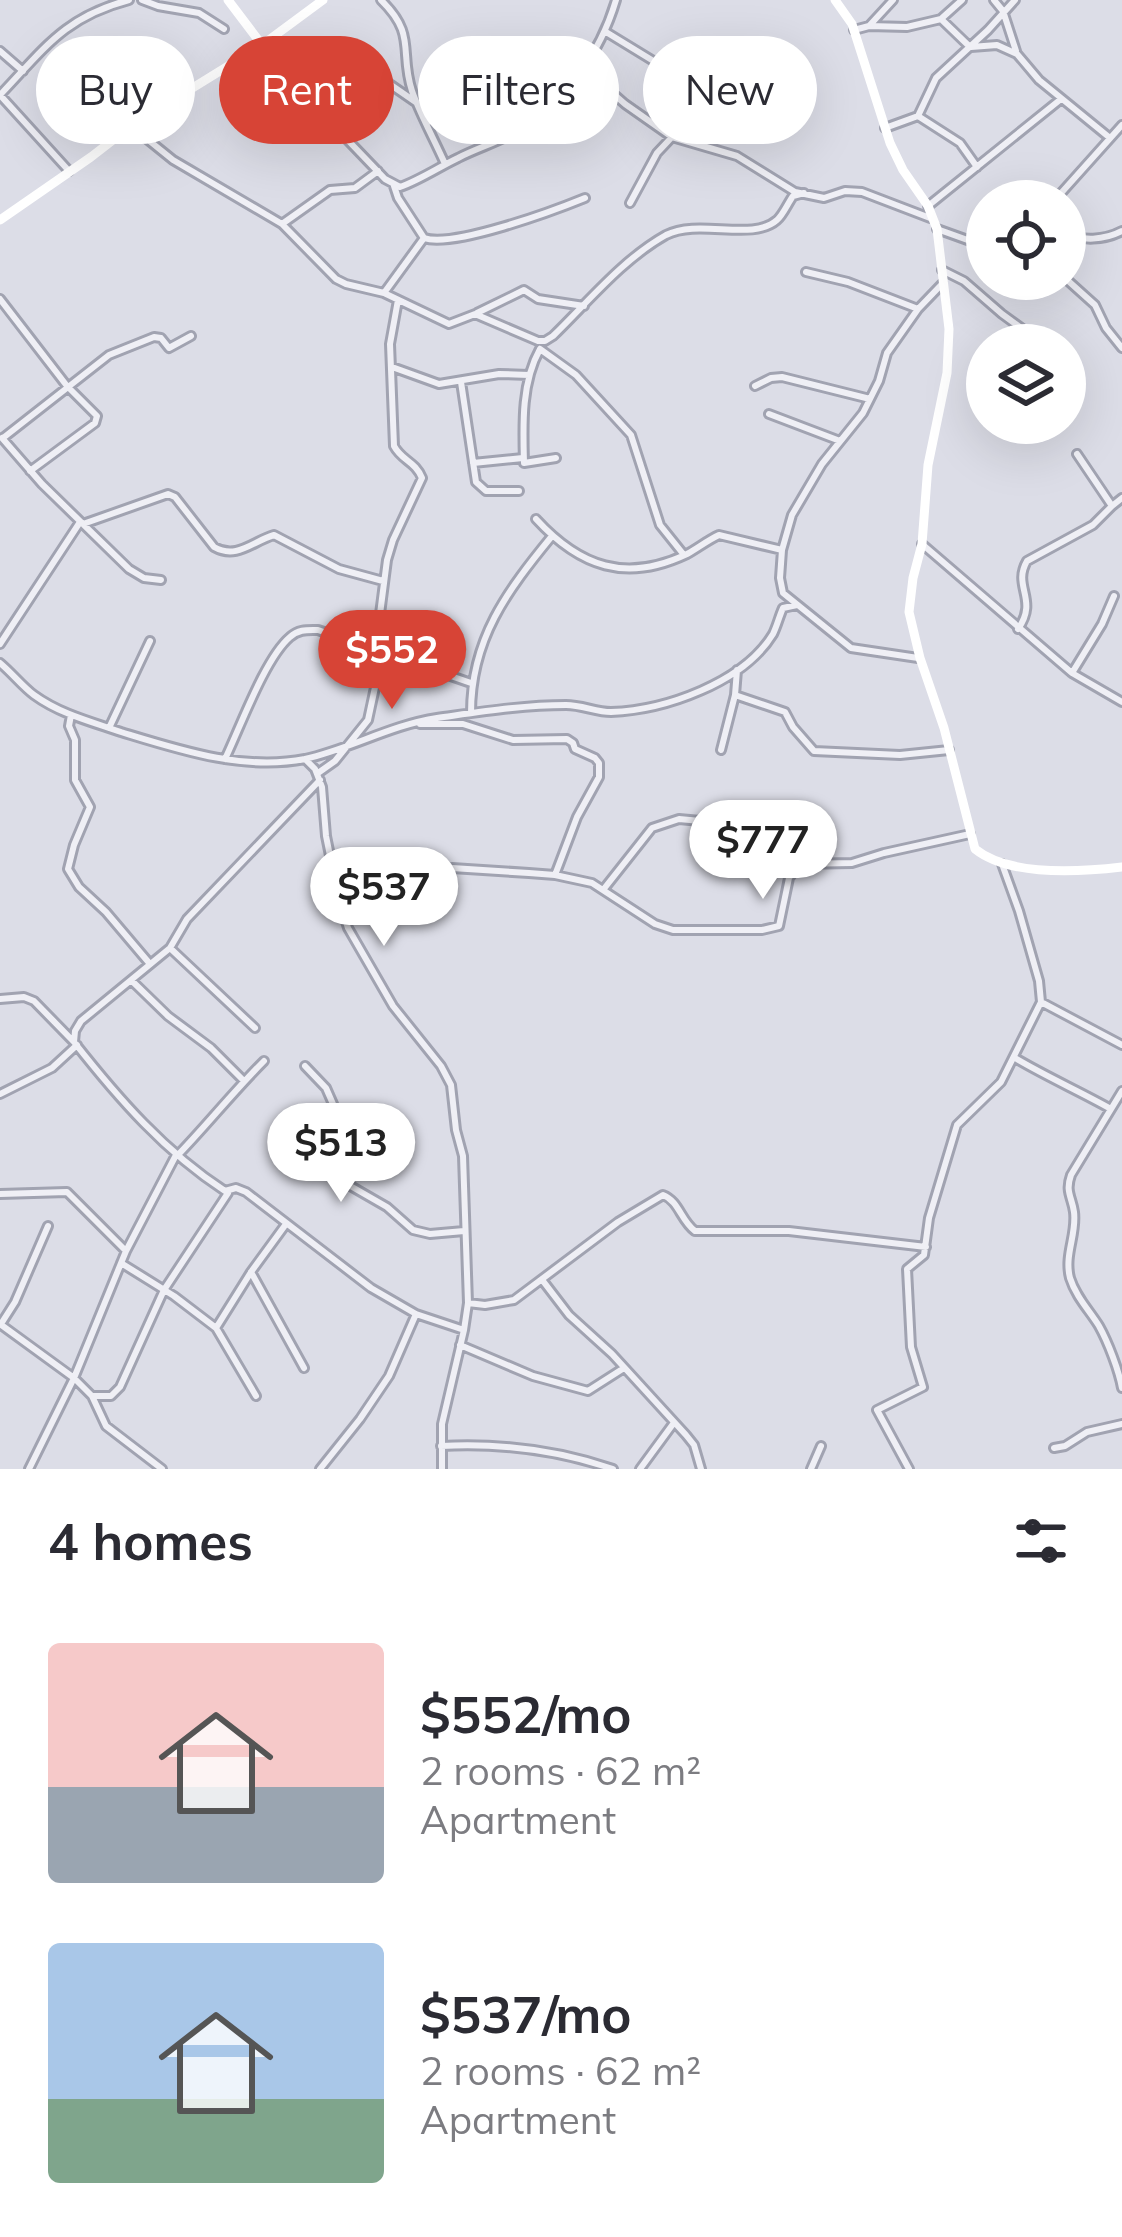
<!DOCTYPE html>
<meta charset="utf-8">
<style>
:root{--surface:#fff;--page:#f2f2f3;--text:#2b2b33;--muted:#7c7c81;--accent:#d74436}
body{margin:0;font-family:Mulish,sans-serif;background:var(--page);color:var(--text);height:100vh;display:flex;flex-direction:column;font-size:45px;white-space:nowrap}
*{box-sizing:border-box;margin:0}
p{font-size:39px;color:var(--muted)}
.icon{flex:none;width:66px;height:66px;fill:none;stroke:currentColor;stroke-width:2;stroke-linecap:round;stroke-linejoin:round}
.map{position:relative;height:1469px;overflow:hidden}
.sheet{display:flex;flex-direction:column;background:var(--surface);flex:1}
.sheet>*{flex:none}
.top-card{position:absolute;left:36px;top:36px;width:1050px;height:108px;display:flex;gap:24px}
.tools{position:absolute;left:966px;top:180px;display:grid;gap:24px}
.tools a{display:grid;place-items:center;width:120px;height:120px;border-radius:50%;background:var(--surface);box-shadow:0 12px 48px #0002;font-size:60px}
.price{position:absolute;translate:-50% -102px;padding:0 27px;border-radius:42px;background:#fff;color:#222;font-size:39px;line-height:78px;filter:drop-shadow(0 3px 6px #0008)}
.price::after{content:'';position:absolute;left:50%;top:72px;width:36px;height:27px;margin-left:-18px;background:inherit;clip-path:polygon(0 0,100% 0,50% 100%)}
.price.on{background:var(--accent);color:#fff}
ul{padding:0;list-style:none}
li{display:flex;align-items:center;gap:36px;height:300px;padding:0 48px}
li span{display:grid;place-items:center;flex:none;width:336px;height:240px;border-radius:12px;color:#555}
li>.icon{margin-inline-start:auto}
span .icon{width:144px;height:144px;fill:#fffc;stroke-width:1}
li b{font-size:51px}
h2{display:flex;justify-content:space-between;align-items:center;height:144px;padding:0 48px;font-size:51px}
.pill{padding:0 42px;border-radius:54px;background:var(--surface);box-shadow:0 12px 48px #0002;font-size:42px;line-height:108px}
.pill.on{background:var(--accent);color:#fff}
.map>svg:first-child{display:block}
.lines{fill:none;stroke-linecap:round;stroke-linejoin:round}
.street-casing{stroke:#a1a3b1;stroke-width:12}
.street{stroke:#efeff5;stroke-width:6}
.secondary{stroke:#fff;stroke-width:9}
</style>
<div class="map">
<svg width="1122" height="1469" viewBox="0 0 1122 1469">
<rect width="100%" height="100%" fill="#dcdde7"/>
<g class="lines">
<g class="street-casing">
<path id="street" d="M 142,0 L 158,6 L 199,13 L 224,29
M 381,0 C 417,35 399,51 412,91 C 420,114 435,141 445,164
M 994,0 L 1003,11 L 1016,51
M 942,18 L 962,0
M 869,26 L 893,0
M 854,30 L 869,26 L 907,27 L 941,19 L 969,46
M 606,32 L 691,84 L 780,121
M 971,47 L 997,45 L 1017,54 L 1039,80 L 1110,138
M 0,51 L 23,71
M 245,55 L 268,76 L 317,108 L 385,179 L 400,187 C 420,180 439,167 458,158 C 477,148 499,142 517,131 C 566,101 600,54 616,0
M 585,69 L 625,104 L 672,137 L 737,156 L 795,192 L 824,198 L 845,191 L 862,192 L 930,218
M 317,108 L 378,76 L 417,103
M 918,116 L 960,143 L 977,167
M 428,122 L 529,63 L 580,74
M 131,126 L 173,160 L 282,224 L 336,279 L 346,284 L 384,293 L 449,324 L 475,314 L 538,341 L 545,341 L 553,336 C 588,302 623,259 666,235 C 699,218 752,242 777,220 C 783,215 788,203 793,196 L 804,193
M 885,128 L 918,116 L 936,78 L 988,30 L 1015,0
M 69,171 L 0,95 C 44,49 64,17 129,0
M 394,186 L 398,198 L 424,238 C 453,248 553,211 585,198
M 1054,201 L 1122,125
M 630,203 L 657,153 L 672,137 L 704,89
M 928,206 L 1061,99
M 282,224 L 330,190 L 355,188 L 378,171
M 937,229 L 987,247
M 1065,232 C 1081,242 1105,240 1122,231
M 942,270 L 964,281 L 1002,314 L 1039,341
M 806,272 L 848,282 L 918,309
M 1065,278 L 1095,305 L 1106,328 L 1122,348
M 384,293 L 424,238
M 0,299 L 67,386 L 97,416 L 95,423 L 30,471
M 477,313 L 524,290 L 538,299 L 584,306
M 540,349 L 576,375 L 631,435 L 660,525 L 684,555
M 540,349 C 521,383 523,426 524,463 L 556,458
M 392,367 L 439,384 L 499,374 L 529,375
M 461,382 L 476,482 L 486,491 L 519,491
M 755,386 L 771,378 L 782,377 L 870,399
M 769,414 L 840,441
M 2,438 L 42,484 L 129,569 L 144,578 L 161,580
M 3,438 L 109,355 L 154,337 L 161,338 L 169,348 L 191,336
M 1077,454 L 1112,506 L 1122,498
M 473,463 L 523,458
M 536,519 C 580,567 626,583 687,554 C 698,548 708,540 719,535 L 782,550
M 83,524 L 168,494 L 175,497 L 214,547 C 237,560 253,541 274,535 L 339,569 L 383,581
M 922,544 L 1072,673 L 1122,702
M 1018,629 C 1039,599 1012,587 1027,561 L 1093,525 L 1112,506
M 0,644 L 80,522
M 918,658 L 851,648 L 783,593 L 780,578 L 782,550 L 792,515 L 822,464 L 863,413 L 879,381 L 887,353 L 918,309 L 942,284
M 0,663 C 12,673 22,686 34,695 C 60,714 92,722 121,732 C 180,750 243,771 305,759 L 315,769 L 322,787 L 326,836 L 339,900 L 348,928 L 393,1006 L 441,1066 L 451,1085 L 456,1130 L 463,1156 L 468,1303 L 464,1330 L 442,1424 L 442,1469
M 1072,673 L 1102,624 L 1114,596
M 735,695 L 785,712 L 793,727 L 814,751 L 900,755 L 949,750
M 471,713 C 471,639 507,591 552,536
M 71,715 L 69,726 L 75,740 L 75,780 L 90,807 L 74,845 L 68,869 L 79,887 L 106,912 L 150,964
M 420,724 L 463,724 L 513,740 L 567,739 L 573,743 L 575,749 L 595,758 L 599,763 L 599,777 L 577,817 L 555,875
M 109,728 L 150,641
M 721,750 L 735,695 L 737,670
M 225,759 C 240,728 265,658 290,637 C 299,629 307,630 318,630 L 471,683
M 305,759 C 350,749 391,725 437,718 C 480,712 523,705 566,705 C 582,705 596,712 611,712 C 665,710 743,683 773,634 C 777,626 779,617 783,608 L 797,605
M 318,773 L 335,761 L 368,720 L 377,678 L 380,614 L 387,560 L 393,540 L 422,478 C 415,461 402,461 394,446 L 390,344 L 398,300
M 320,780 L 187,919 L 170,948 L 81,1021 L 75,1031 L 74,1042 C 118,1098 165,1152 225,1191 L 236,1188 L 246,1192 L 371,1288 L 416,1314 L 464,1330
M 603,890 L 652,828 L 679,819 L 743,825 L 785,857 L 799,864 L 852,863 L 884,853 L 970,834
M 339,892 L 452,868 L 529,873 L 555,875 L 592,883 L 655,924 L 673,930 L 762,930 L 779,926 L 789,878 L 799,864
M 170,948 L 255,1028
M 131,980 L 168,1016 L 211,1048 L 244,1081
M 0,999 L 24,997 L 34,1001 L 74,1042
M 1041,1002 L 1122,1045
M 1015,1058 C 1047,1077 1079,1091 1111,1109
M 305,1066 L 326,1088 L 333,1104 L 336,1156 L 347,1184 L 387,1207 L 413,1230 L 430,1234 L 464,1231
M 1122,1091 L 1071,1175 C 1065,1192 1072,1197 1074,1212 C 1077,1234 1064,1255 1070,1278 C 1076,1297 1089,1310 1099,1326 C 1108,1342 1119,1371 1122,1388
M 0,1094 L 52,1068 L 77,1045
M 177,1156 C 207,1125 233,1092 264,1061
M 0,1194 L 67,1192 L 126,1251
M 121,1263 L 174,1296 L 216,1328 L 251,1272 L 286,1224
M 251,1272 L 304,1368
M 543,1281 L 569,1315 L 612,1354 L 686,1435 L 694,1445 L 701,1469
M 468,1303 L 485,1305 L 514,1300 L 618,1222 L 663,1195 C 679,1201 681,1221 695,1231 L 789,1231 L 926,1247
M 0,1324 L 74,1378 L 92,1396 L 106,1426 L 162,1469
M 1,1324 L 15,1302 L 48,1226
M 216,1328 L 256,1396
M 460,1345 L 533,1376 L 588,1391 L 624,1368
M 92,1396 L 111,1396 L 120,1387 L 164,1290 L 228,1193
M 441,1446 C 499,1443 558,1450 613,1469
M 1054,1448 L 1065,1446 L 1087,1432 L 1122,1424
M 29,1469 L 74,1378 L 126,1251 L 176,1155
M 320,1469 L 360,1419 L 389,1376 L 416,1314
M 640,1469 L 673,1424
M 811,1469 L 821,1446
M 909,1469 L 877,1410 L 923,1387 L 911,1347 L 907,1269 L 924,1255 L 929,1218 L 957,1125 L 1001,1082 L 1041,1002 L 1039,981 L 1019,911 L 1002,864"/>
</g>
<use href="#street" class="street"/>
<path class="secondary" d="M 228,0 L 262,45
M 835,0 L 852,24 L 890,143 L 903,170 L 928,206 L 937,229 L 949,329 L 947,373 L 928,465 L 922,544 L 913,578 L 909,612 L 920,658 L 944,728 L 975,849 C 1010,877 1080,872 1122,867
M 0,220 L 91,157 L 131,126 L 262,45 L 323,0"/>
</g>
</svg>
<div class="tools">
<a><svg class="icon" aria-label="locate" viewBox="0 0 24 24"><circle cx="12" cy="12" r="6"/><path d="M12 2v4M12 18v4M2 12h4M18 12h4"/></svg></a>
<a><svg class="icon" aria-label="layers" viewBox="0 0 24 24"><path d="M12 4l9 5-9 5-9-5zM3 14l9 5 9-5"/></svg></a>
</div>
<b class="price on" style="left:392px;top:712px">$552</b>
<b class="price" style="left:763px;top:902px">$777</b>
<b class="price" style="left:384px;top:949px">$537</b>
<b class="price" style="left:341px;top:1205px">$513</b>
<div class="top-card">
<a class="pill">Buy</a>
<a class="pill on">Rent</a>
<a class="pill">Filters</a>
<a class="pill">New</a>
</div>
</div>
<section class="sheet">
<h2>4 homes<svg class="icon" aria-label="filters" viewBox="0 0 24 24"><path d="M4 7h16M4 17h16"/><circle cx="9" cy="7" r="2"/><circle cx="15" cy="17" r="2"/></svg></h2>
<ul>
<li><span style="background:linear-gradient(#f6c9c9 60%,#9aa5b1 0)"><svg class="icon" aria-label="home" viewBox="0 0 24 24"><path d="M3 11l9-7 9 7M6 9v11h12V9"/></svg></span><div><b>$552/mo</b><p>2 rooms · 62 m²</p><p>Apartment</p></div></li>
<li><span style="background:linear-gradient(#a9c7e8 65%,#7fa58c 0)"><svg class="icon" aria-label="home" viewBox="0 0 24 24"><path d="M3 11l9-7 9 7M6 9v11h12V9"/></svg></span><div><b>$537/mo</b><p>2 rooms · 62 m²</p><p>Apartment</p></div></li>
</ul>
</section>
